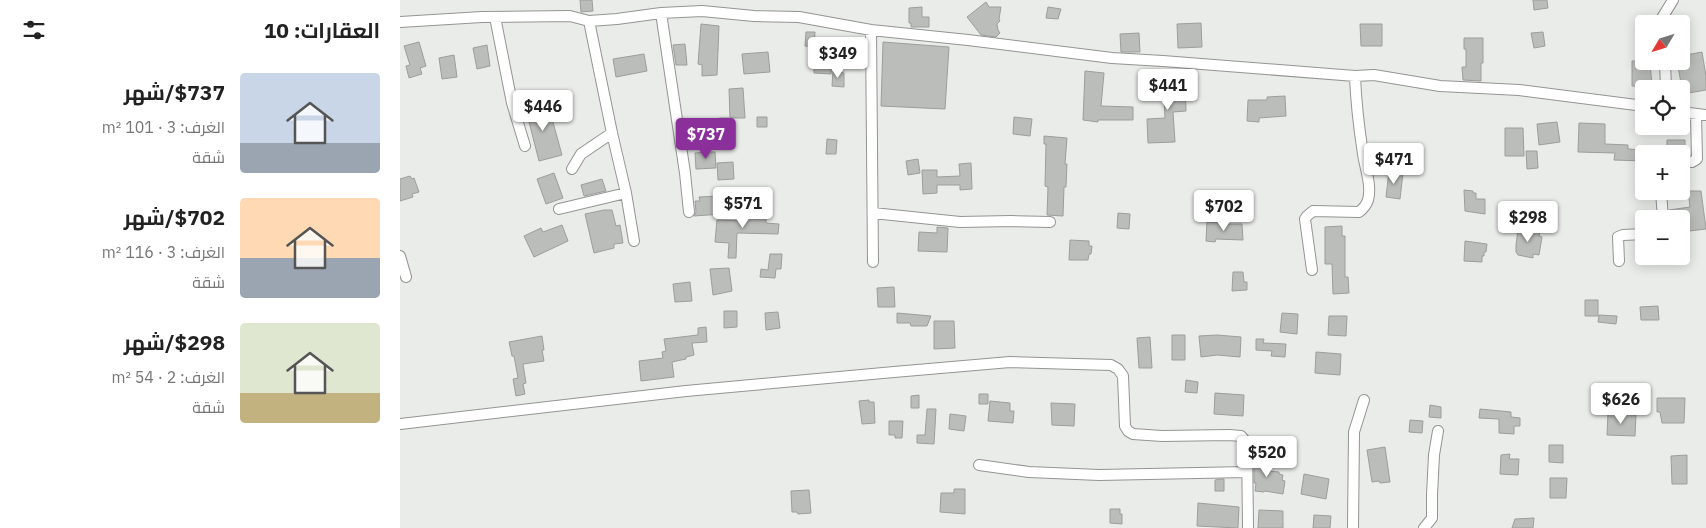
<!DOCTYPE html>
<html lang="ar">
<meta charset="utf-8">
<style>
:root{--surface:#fff;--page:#f6f6f6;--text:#222;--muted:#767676;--accent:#8b309b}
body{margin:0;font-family:"IBM Plex Sans",Cairo,sans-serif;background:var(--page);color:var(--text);direction:rtl;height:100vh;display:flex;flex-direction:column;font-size:19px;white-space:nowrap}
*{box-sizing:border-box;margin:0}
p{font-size:16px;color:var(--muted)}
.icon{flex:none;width:28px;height:28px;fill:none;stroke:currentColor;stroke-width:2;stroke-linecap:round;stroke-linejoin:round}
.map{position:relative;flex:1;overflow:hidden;direction:ltr}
.details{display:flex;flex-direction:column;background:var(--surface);width:400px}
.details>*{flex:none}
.needle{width:32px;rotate:232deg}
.controls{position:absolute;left:1235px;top:15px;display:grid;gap:10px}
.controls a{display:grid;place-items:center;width:55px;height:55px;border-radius:5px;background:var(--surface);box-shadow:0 2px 12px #0003;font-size:25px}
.price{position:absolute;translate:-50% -42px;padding:0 11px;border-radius:5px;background:#fff;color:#222;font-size:16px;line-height:32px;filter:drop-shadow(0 1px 2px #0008)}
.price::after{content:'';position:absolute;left:50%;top:30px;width:15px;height:11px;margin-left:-8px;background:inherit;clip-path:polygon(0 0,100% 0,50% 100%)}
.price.on{background:var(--accent);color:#fff}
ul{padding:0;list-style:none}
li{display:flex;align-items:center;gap:15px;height:125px;padding:0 20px}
li span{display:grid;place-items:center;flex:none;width:140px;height:100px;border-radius:5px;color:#555}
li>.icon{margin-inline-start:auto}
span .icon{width:60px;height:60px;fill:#fffc;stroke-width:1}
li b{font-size:21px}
h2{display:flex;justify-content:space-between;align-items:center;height:60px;padding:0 20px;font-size:21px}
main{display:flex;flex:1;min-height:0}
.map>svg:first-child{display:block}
.building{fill:#bbbdba;stroke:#9d9e9b}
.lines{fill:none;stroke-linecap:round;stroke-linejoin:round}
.street-casing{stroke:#939592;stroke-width:12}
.street{stroke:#fff;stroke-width:10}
</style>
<main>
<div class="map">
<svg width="1306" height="528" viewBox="0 0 1306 528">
<rect width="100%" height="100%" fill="#eaece9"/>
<path class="building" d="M 180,0 L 192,0 L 193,11 L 181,12 Z
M 1133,0 L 1147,0 L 1148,8 L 1134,10 Z
M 586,2 L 589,7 L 601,7 L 599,19 L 600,21 L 597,24 L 598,30 L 600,33 L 596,37 L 581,35 L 567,17 Z
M 522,7 L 522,17 L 529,17 L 529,27 L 511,27 L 511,23 L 509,23 L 509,8 Z
M 648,7 L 661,9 L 658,19 L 646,18 Z
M 801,23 L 802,47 L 778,48 L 777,24 Z
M 301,24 L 319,26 L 317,75 L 302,76 L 302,65 L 298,64 Z
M 960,24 L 982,24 L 982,46 L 961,46 Z
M 406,32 L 415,32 L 414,47 L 405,46 Z
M 1143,32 L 1145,46 L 1134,48 L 1131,33 Z
M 739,33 L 740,52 L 721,52 L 720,34 Z
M 1064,38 L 1083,38 L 1083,63 L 1081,63 L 1081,81 L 1063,80 L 1062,67 L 1066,67 L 1066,49 L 1064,49 Z
M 19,42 L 26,66 L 20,68 L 22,74 L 9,78 L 6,66 L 10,65 L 4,46 Z
M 483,42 L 549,47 L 545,109 L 481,106 Z
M 285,44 L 287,65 L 276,65 L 273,45 Z
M 87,45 L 90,66 L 77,69 L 73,48 Z
M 368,52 L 370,72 L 344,74 L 342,54 Z
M 1302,52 L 1306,76 L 1306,90 L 1283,94 L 1277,61 L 1281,61 L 1281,56 Z
M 244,54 L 247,71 L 216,77 L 213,59 Z
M 414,54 L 432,55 L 431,74 L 414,73 Z
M 54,55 L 57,77 L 42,79 L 39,58 Z
M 1232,61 L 1241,61 L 1241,64 L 1250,63 L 1252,85 L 1251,89 L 1236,90 L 1235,86 L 1232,86 Z
M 433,71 L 444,73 L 444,87 L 432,86 Z
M 685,71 L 704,73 L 701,106 L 733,107 L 733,120 L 698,120 L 698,122 L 683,120 Z
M 785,77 L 786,111 L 773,112 L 775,142 L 748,143 L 747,119 L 765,118 L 763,78 Z
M 343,88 L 345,118 L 330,118 L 329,89 Z
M 885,96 L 886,116 L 859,118 L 859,122 L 847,121 L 848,100 L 867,100 L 867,97 Z
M 140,101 L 145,116 L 151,115 L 162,155 L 139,161 L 127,114 L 125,115 L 122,107 Z
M 357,117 L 367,117 L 367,127 L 357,127 Z
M 614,117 L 632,119 L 630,136 L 613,134 Z
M 321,118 L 329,118 L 330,139 L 321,139 L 321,136 L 302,138 L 301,121 Z
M 1157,122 L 1160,142 L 1139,145 L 1137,124 Z
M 1179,123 L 1205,124 L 1205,144 L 1228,145 L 1228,149 L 1244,150 L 1244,161 L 1214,160 L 1215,153 L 1178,152 Z
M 1105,128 L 1123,128 L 1124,156 L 1105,156 Z
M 644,136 L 667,138 L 665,164 L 667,164 L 666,187 L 664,187 L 663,216 L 647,215 L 648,187 L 645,186 L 646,144 L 644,144 Z
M 427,139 L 437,140 L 436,154 L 426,154 Z
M 1267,140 L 1285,140 L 1285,154 L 1267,154 Z
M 1126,151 L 1137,151 L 1138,168 L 1127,169 Z
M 308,152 L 315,152 L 316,168 L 296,169 L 295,153 Z
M 518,159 L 520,173 L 508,175 L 506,161 Z
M 333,162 L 334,179 L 318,180 L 317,163 Z
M 571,163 L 572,189 L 560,190 L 560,185 L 537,185 L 537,193 L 523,194 L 522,170 L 537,170 L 537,177 L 560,176 L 559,164 Z
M 989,171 L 1003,173 L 1000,199 L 986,197 Z
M 154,173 L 163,198 L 146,204 L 137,179 Z
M 10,176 L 12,179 L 14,178 L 19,192 L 12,194 L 13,197 L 0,201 L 0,179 Z
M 202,179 L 206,191 L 184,196 L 181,185 Z
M 1064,190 L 1073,191 L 1073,193 L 1076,193 L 1076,199 L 1085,199 L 1085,214 L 1065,211 Z
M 1288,191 L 1301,191 L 1306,229 L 1281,232 L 1281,219 L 1270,219 L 1269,210 L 1290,207 Z
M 320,196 L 322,214 L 294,216 L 296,212 L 295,201 L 300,201 L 299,197 Z
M 204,210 L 212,210 L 216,226 L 220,225 L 223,243 L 214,244 L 214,248 L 194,253 L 185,214 Z
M 343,210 L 354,210 L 354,213 L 366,213 L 366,223 L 379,224 L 378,234 L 337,233 L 336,258 L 328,258 L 329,243 L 315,242 L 317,220 L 343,221 Z
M 718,213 L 730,214 L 729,229 L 717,228 Z
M 807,222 L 822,223 L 822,224 L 842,224 L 843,240 L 816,239 L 815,242 L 806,241 Z
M 162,225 L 168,241 L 134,257 L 124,236 L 141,228 L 143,232 Z
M 942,226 L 942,236 L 945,236 L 945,277 L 948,277 L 949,293 L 933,294 L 932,264 L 925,264 L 925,227 Z
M 537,227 L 548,228 L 547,252 L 518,251 L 519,232 L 537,233 Z
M 1118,230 L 1140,232 L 1139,236 L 1142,237 L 1139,255 L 1133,254 L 1133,258 L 1118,255 L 1116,252 L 1116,245 Z
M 670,240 L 689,241 L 689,246 L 692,246 L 691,254 L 689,254 L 688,260 L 669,260 Z
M 1065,241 L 1087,244 L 1086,252 L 1084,252 L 1084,256 L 1082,256 L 1082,262 L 1064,261 Z
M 370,254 L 382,254 L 381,269 L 376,269 L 375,278 L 360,277 L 361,269 L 368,270 Z
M 329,268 L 332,291 L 313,295 L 310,269 Z
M 833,272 L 843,272 L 844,282 L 847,282 L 847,290 L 832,291 Z
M 290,282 L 292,301 L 275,302 L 273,284 Z
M 494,287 L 495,307 L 478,307 L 477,288 Z
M 1185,300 L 1198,300 L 1198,316 L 1185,316 Z
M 1258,306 L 1259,320 L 1241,320 L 1240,307 Z
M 324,311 L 337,311 L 337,327 L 324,328 Z
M 378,312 L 380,328 L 366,330 L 365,313 Z
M 497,313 L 531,316 L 527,326 L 511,326 L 510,323 L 497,323 Z
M 882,313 L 898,314 L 897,334 L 880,332 Z
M 1199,315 L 1217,316 L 1216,324 L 1198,322 Z
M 929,316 L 947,316 L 946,336 L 928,335 Z
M 534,321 L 554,321 L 555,348 L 534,349 Z
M 306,327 L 307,342 L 292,343 L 294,355 L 286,357 L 286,359 L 272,362 L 274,377 L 241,381 L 239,361 L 263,358 L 262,352 L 266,351 L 264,339 L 298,335 L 298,328 Z
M 772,335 L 785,335 L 785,360 L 772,360 Z
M 817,335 L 841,337 L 840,357 L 817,355 L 801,357 L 799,336 Z
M 142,336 L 144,350 L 142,350 L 144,361 L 123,364 L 126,383 L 123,384 L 125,394 L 116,396 L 113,379 L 118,378 L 114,356 L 112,356 L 109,342 Z
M 750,337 L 752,368 L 739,368 L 737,338 Z
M 856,339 L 864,339 L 863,343 L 886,344 L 885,357 L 871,356 L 872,351 L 856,350 Z
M 916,352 L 941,354 L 940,375 L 915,373 Z
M 786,380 L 798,382 L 797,393 L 785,392 Z
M 815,393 L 844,395 L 843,416 L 814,414 Z
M 579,394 L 588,394 L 588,404 L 579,404 Z
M 519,395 L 519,408 L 511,408 L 511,396 Z
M 1257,398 L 1285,398 L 1284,423 L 1262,423 L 1260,412 L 1257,412 Z
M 469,400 L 469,402 L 474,402 L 475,423 L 462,424 L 459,401 Z
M 590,401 L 610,403 L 610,411 L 614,411 L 613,423 L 588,421 Z
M 651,403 L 675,404 L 674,426 L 652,425 Z
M 1030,405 L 1041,407 L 1041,418 L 1029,417 Z
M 527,409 L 536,409 L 534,444 L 517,443 L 517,435 L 525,435 Z
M 1080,409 L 1111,412 L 1111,417 L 1120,418 L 1120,426 L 1114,426 L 1114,434 L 1099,433 L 1099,419 L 1079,418 Z
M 1208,413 L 1236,415 L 1235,436 L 1207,435 Z
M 550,414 L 566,416 L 564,431 L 549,429 Z
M 1010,420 L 1023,421 L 1022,433 L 1009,432 Z
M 489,421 L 503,421 L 502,438 L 495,438 L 495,435 L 489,435 Z
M 1149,445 L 1163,445 L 1163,463 L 1149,462 Z
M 985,447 L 990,482 L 980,483 L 979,481 L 972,482 L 967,450 Z
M 1110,454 L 1109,459 L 1119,459 L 1118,475 L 1100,474 L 1101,455 Z
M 1287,455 L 1287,484 L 1272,484 L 1271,456 Z
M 854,457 L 870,459 L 868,471 L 879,472 L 879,474 L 883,475 L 882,480 L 885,481 L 883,494 L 865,491 L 864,492 L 855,491 L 856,483 L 854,483 Z
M 904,474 L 929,479 L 926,499 L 901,494 Z
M 1150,478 L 1167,478 L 1166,498 L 1150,498 Z
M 821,479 L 824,479 L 824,491 L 815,491 L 815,480 Z
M 554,489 L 565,489 L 565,514 L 540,512 L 541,493 L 554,493 Z
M 409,490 L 411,513 L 398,514 L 397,512 L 392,512 L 391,491 Z
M 798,503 L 839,507 L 838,528 L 797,526 Z
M 710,509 L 720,509 L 720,514 L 722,514 L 722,524 L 710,523 Z
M 859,510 L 883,511 L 883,528 L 858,528 Z
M 914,515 L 931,516 L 930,528 L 913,528 Z
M 1134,518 L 1133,528 L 1112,528 L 1115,519 Z"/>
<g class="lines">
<g class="street-casing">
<path id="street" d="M 261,13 L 285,173 L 289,212
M 95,17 L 112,103 L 125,146
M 189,21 L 212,133 L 226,193 L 234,241
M 0,22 L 82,17 L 170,16 L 189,21 L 217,19 L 261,13 L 302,11 L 354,16 L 399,17 L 471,30 L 568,40 L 712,58 L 763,61 L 955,76 L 974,75 L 1040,86 L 1119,90 L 1244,106
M 1262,24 L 1262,18 L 1273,0
M 471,30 L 473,262
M 1265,61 L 1266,89
M 1281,112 L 1306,115
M 1281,161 L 1292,162 L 1297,159 L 1296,114
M 172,169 L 181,154 L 212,133
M 1261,191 L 1263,219
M 159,209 L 226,193
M 473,213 L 560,222 L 611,221 L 650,222
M 0,256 L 6,277
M 1219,261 L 1218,237 L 1223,235 L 1244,234
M 912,270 L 905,219 L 907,216 L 913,211 L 959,212 C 963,209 966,206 968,200 C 972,186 965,168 963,154 C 959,128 956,103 955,76
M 0,424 L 286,391 L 494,372 L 610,362 L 711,365 L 718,369 L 723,376 L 725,426 L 728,431 L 733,434 L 762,436 L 829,435 L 841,436 L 847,443 L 848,528
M 579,465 L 629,472 L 699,475 L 847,472
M 953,528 L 954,432 L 964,400
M 1024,528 L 1032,518 L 1032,495 L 1034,455 L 1038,431"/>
</g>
<use href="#street" class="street"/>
</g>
</svg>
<div class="controls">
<a><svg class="needle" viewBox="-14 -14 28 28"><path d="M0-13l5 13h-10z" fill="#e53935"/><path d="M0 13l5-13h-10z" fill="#767676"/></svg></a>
<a><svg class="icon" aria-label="locate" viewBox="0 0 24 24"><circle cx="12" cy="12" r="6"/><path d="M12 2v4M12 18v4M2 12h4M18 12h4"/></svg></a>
<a>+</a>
<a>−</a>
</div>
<b class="price" style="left:438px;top:79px">$349</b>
<b class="price" style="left:768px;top:111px">$441</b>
<b class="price" style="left:143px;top:132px">$446</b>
<b class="price on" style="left:306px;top:160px">$737</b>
<b class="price" style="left:994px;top:185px">$471</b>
<b class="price" style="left:343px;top:229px">$571</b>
<b class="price" style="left:824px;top:232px">$702</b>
<b class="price" style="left:1128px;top:243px">$298</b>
<b class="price" style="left:1221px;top:425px">$626</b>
<b class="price" style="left:867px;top:478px">$520</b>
</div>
<section class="details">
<h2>العقارات: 10<svg class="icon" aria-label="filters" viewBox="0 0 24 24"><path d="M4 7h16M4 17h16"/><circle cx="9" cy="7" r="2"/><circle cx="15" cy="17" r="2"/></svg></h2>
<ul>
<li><span style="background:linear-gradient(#c9d6e8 70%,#9aa5b1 0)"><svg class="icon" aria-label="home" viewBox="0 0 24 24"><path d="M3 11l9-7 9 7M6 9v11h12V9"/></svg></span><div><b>$737/شهر</b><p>الغرف: 3 · 101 m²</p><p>شقة</p></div></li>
<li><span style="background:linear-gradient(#ffd9b3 60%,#9aa5b1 0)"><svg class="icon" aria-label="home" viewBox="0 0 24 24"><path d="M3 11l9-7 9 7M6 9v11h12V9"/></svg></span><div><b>$702/شهر</b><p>الغرف: 3 · 116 m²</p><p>شقة</p></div></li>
<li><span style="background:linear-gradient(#dfe7d0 70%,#c2b280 0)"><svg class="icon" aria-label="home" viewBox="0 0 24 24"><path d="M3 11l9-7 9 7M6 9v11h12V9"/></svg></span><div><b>$298/شهر</b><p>الغرف: 2 · 54 m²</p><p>شقة</p></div></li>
</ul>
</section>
</main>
